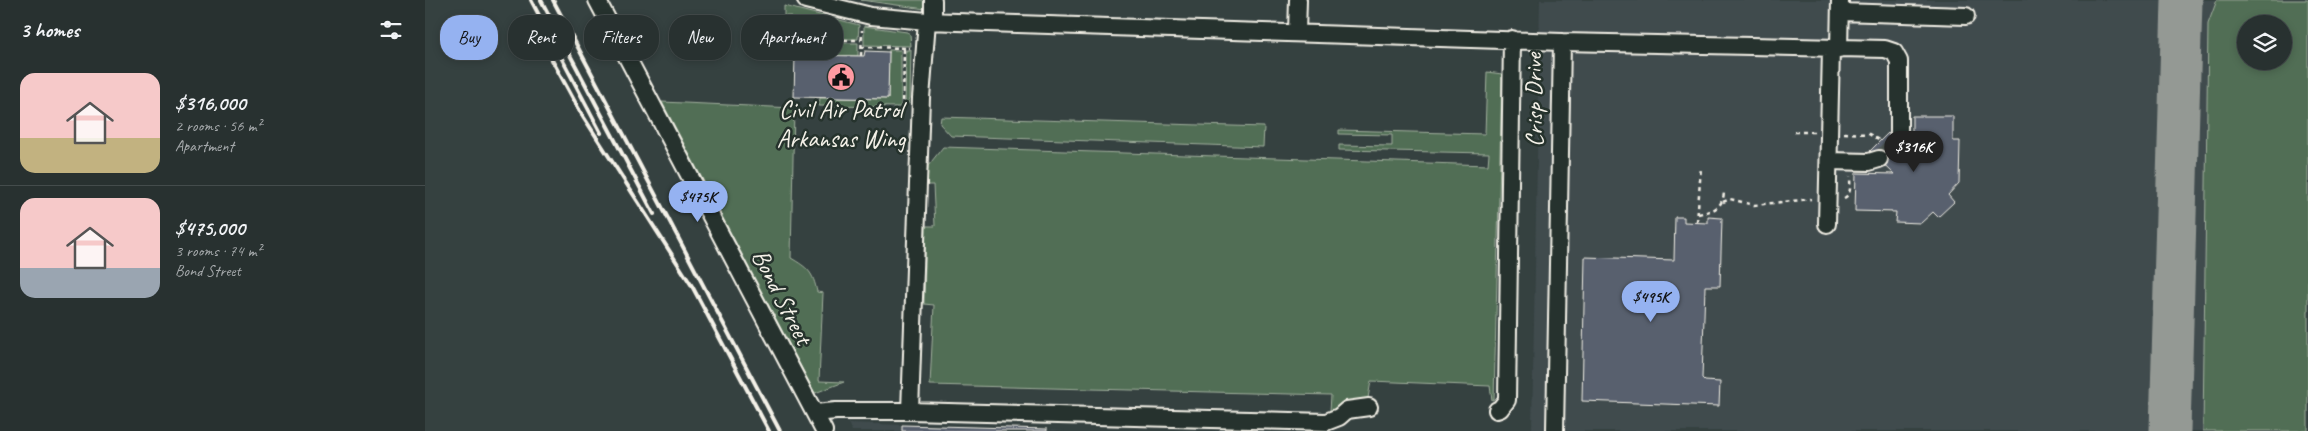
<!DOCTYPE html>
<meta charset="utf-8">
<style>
:root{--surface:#283130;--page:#343d3c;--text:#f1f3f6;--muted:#a5a9ab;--line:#444c4c;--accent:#95b2f1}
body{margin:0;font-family:Caveat,sans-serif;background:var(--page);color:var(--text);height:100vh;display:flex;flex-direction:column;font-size:19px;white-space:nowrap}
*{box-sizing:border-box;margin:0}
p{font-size:16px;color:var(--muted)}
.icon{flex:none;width:28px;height:28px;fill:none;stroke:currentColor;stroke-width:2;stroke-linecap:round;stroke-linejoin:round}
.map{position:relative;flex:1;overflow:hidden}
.drawer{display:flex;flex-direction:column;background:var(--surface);width:425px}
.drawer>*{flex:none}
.top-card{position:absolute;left:15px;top:15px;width:475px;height:45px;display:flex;gap:10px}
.fabs{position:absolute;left:1812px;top:15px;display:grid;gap:10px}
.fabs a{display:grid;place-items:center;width:55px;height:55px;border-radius:50%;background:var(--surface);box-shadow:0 2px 8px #0003,0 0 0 1px var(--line);font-size:25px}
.price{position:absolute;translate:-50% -42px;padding:0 11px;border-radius:18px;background:var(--accent);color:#111;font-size:16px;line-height:32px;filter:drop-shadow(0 1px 2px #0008)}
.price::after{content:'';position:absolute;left:50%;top:30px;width:15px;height:11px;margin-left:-8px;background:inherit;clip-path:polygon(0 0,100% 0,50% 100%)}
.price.active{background:#222;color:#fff}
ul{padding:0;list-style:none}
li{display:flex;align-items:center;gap:15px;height:125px;padding:0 20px}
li+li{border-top:1px solid var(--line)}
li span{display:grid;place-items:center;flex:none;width:140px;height:100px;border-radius:15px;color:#555}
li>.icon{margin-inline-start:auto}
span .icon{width:60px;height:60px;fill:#fffc;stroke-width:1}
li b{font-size:21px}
h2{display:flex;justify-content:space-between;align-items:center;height:60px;padding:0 20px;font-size:21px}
.pill{padding:0 18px;border-radius:20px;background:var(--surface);box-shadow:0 2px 8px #0003,0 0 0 1px var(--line);font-size:18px;line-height:45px}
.pill.active{background:var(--accent);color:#111}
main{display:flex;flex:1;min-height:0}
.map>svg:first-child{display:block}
.built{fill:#404b4e;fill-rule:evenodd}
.green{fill:#516e55;stroke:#a2b09e;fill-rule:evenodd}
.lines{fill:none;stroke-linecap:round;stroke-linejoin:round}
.taxiway{stroke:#949994;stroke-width:41}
.building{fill:#58616e;stroke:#f4f1e8}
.minor-tunnel{stroke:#525b59;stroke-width:16;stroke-dasharray:16 8;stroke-linecap:butt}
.minor-casing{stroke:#f4f1e8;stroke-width:20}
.path{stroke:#f4f1e8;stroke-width:2.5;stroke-dasharray:4 4;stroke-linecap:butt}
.minor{stroke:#26332d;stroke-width:16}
.rail{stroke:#f4f1e8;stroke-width:4}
.labels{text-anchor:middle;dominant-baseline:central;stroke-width:5;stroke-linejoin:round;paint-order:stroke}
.street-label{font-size:25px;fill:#f4f1e8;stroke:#26332d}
.poi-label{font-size:25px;fill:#f4f1e8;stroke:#26332d}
</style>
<main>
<section class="drawer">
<h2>3 homes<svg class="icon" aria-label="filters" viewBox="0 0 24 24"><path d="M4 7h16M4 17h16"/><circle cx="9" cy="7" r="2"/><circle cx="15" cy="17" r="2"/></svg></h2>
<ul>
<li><span style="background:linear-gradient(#f6c9c9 65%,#c2b280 0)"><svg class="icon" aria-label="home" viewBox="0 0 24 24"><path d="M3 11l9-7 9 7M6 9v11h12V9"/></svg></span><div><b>$316,000</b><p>2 rooms · 56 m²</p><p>Apartment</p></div></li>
<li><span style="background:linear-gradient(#f6c9c9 70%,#9aa5b1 0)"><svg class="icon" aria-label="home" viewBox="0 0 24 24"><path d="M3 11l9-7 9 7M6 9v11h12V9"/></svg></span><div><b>$475,000</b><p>3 rooms · 74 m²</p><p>Bond Street</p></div></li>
</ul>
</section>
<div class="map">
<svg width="1883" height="431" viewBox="0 0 1883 431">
<rect width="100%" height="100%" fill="#354140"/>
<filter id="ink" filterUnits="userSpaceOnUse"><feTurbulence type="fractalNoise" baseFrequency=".02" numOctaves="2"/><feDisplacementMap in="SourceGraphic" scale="10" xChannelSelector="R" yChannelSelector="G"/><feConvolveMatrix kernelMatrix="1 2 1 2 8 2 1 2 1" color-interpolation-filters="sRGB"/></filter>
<g filter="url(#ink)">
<path class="built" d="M 1115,0 L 1883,0 L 1883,431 L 1107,431 ZM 1821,24 L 1859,24 L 1859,61 L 1821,61 Z
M 423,423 L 640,431 L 427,431 Z"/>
<path class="green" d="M 436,0 L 502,0 L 500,9 Z
M 1792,0 L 1883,0 L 1883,431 L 1778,431 L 1783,24 ZM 1821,24 L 1859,24 L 1859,61 L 1821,61 Z
M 359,6 L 434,25 L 433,39 L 418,39 L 418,43 L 433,43 L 433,56 L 364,55 L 366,16 L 359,16 Z
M 439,26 L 482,32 L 485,34 L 486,46 L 439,45 Z
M 464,50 L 476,50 L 476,107 L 394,106 L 395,98 L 463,99 Z
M 481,50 L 486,50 L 485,98 L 483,104 L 480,107 Z
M 1062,72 L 1077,74 L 1069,399 L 1067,400 L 1065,386 L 946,381 L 943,398 L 928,401 L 905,411 L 906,395 L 505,385 L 509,305 L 499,304 L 501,226 L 510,226 L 508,185 L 502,185 L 503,166 L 518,147 L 1063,165 L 1064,153 L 914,150 L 914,145 L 967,146 L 967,135 L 914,134 L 914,130 L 1060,134 Z
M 237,102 L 369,108 L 366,258 C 383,268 388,272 392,292 L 398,293 L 394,381 L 419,382 L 390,393 Z
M 516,117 L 839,127 L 838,147 L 526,136 L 515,124 Z"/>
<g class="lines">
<path class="taxiway" d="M 1745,431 L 1757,0"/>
</g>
<path class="building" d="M 440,51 L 464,52 L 463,99 L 369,97 L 370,55 L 439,56 Z
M 1487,116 L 1528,116 L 1528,141 L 1535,141 L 1534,183 L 1523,195 L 1529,202 L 1513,217 L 1508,212 L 1496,223 L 1470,222 L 1471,212 L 1430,211 L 1431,173 L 1469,174 L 1445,151 L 1463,133 L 1487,156 Z
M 1250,217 L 1259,217 L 1259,222 L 1283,223 L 1283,217 L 1297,218 L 1295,286 L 1280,286 L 1277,378 L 1280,381 L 1295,382 L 1294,406 L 1157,401 L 1160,257 L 1249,260 Z
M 477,425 L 622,429 L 622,431 L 477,431 Z"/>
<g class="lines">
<path class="minor-tunnel" d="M 1454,159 L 1472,141"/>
<g class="minor-casing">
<path id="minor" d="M 172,0 L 399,431
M 381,0 L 446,16 L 502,21 L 1137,42 L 1130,431
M 1415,12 L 1541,16
M 502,21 L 496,98 L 485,411 L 901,422 L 914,417 L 922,410 L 944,407
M 508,21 L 508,0
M 872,32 L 873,0
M 1137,42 L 1460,49 L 1469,52 L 1474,61 L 1474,135 L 1472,141
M 1414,49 L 1415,0
M 1404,161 L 1444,162 L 1454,159
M 1402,224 L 1406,49
M 1072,410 L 1075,409 L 1082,400 L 1087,39
M 390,413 L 411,411 L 485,411"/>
</g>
<path class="path" d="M 419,40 L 436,40
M 436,47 L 485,48
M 436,56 L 437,30
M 478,109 L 479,47
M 1369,132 L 1389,132
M 1419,133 L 1444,134 L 1455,141
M 1419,198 C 1427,194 1425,185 1425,176
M 1298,202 L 1305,199 L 1329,205 L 1386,199
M 1273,214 C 1287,211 1297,209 1299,193
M 1272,222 L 1276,167"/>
<use href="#minor" class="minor"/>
<path class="rail" d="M 106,0 L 176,133
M 116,0 L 229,214
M 128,0 L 355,431
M 115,38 L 156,113 L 267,286 L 344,431"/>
</g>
</g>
<defs>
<g id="civic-disc" transform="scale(1.4375)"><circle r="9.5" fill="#ff9aa2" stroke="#26332d"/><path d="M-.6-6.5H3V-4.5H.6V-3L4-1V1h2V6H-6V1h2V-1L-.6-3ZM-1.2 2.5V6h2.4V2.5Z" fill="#111"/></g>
</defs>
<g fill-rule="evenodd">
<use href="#civic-disc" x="416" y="77"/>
</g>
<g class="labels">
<g class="street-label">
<text transform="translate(1109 100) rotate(-91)">Crisp Drive</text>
<text transform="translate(357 297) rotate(63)">Bond Street</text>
</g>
<g class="poi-label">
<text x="416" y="110">Civil Air Patrol<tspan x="416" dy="29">Arkansas Wing</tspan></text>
</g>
</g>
</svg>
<div class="fabs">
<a><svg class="icon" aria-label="layers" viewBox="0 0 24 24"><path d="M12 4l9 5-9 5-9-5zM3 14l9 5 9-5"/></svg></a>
</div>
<b class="price active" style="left:1489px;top:173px">$316K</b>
<b class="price" style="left:273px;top:223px">$475K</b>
<b class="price" style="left:1226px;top:323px">$495K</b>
<div class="top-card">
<a class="pill active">Buy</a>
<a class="pill">Rent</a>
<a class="pill">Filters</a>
<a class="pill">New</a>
<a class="pill">Apartment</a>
</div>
</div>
</main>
